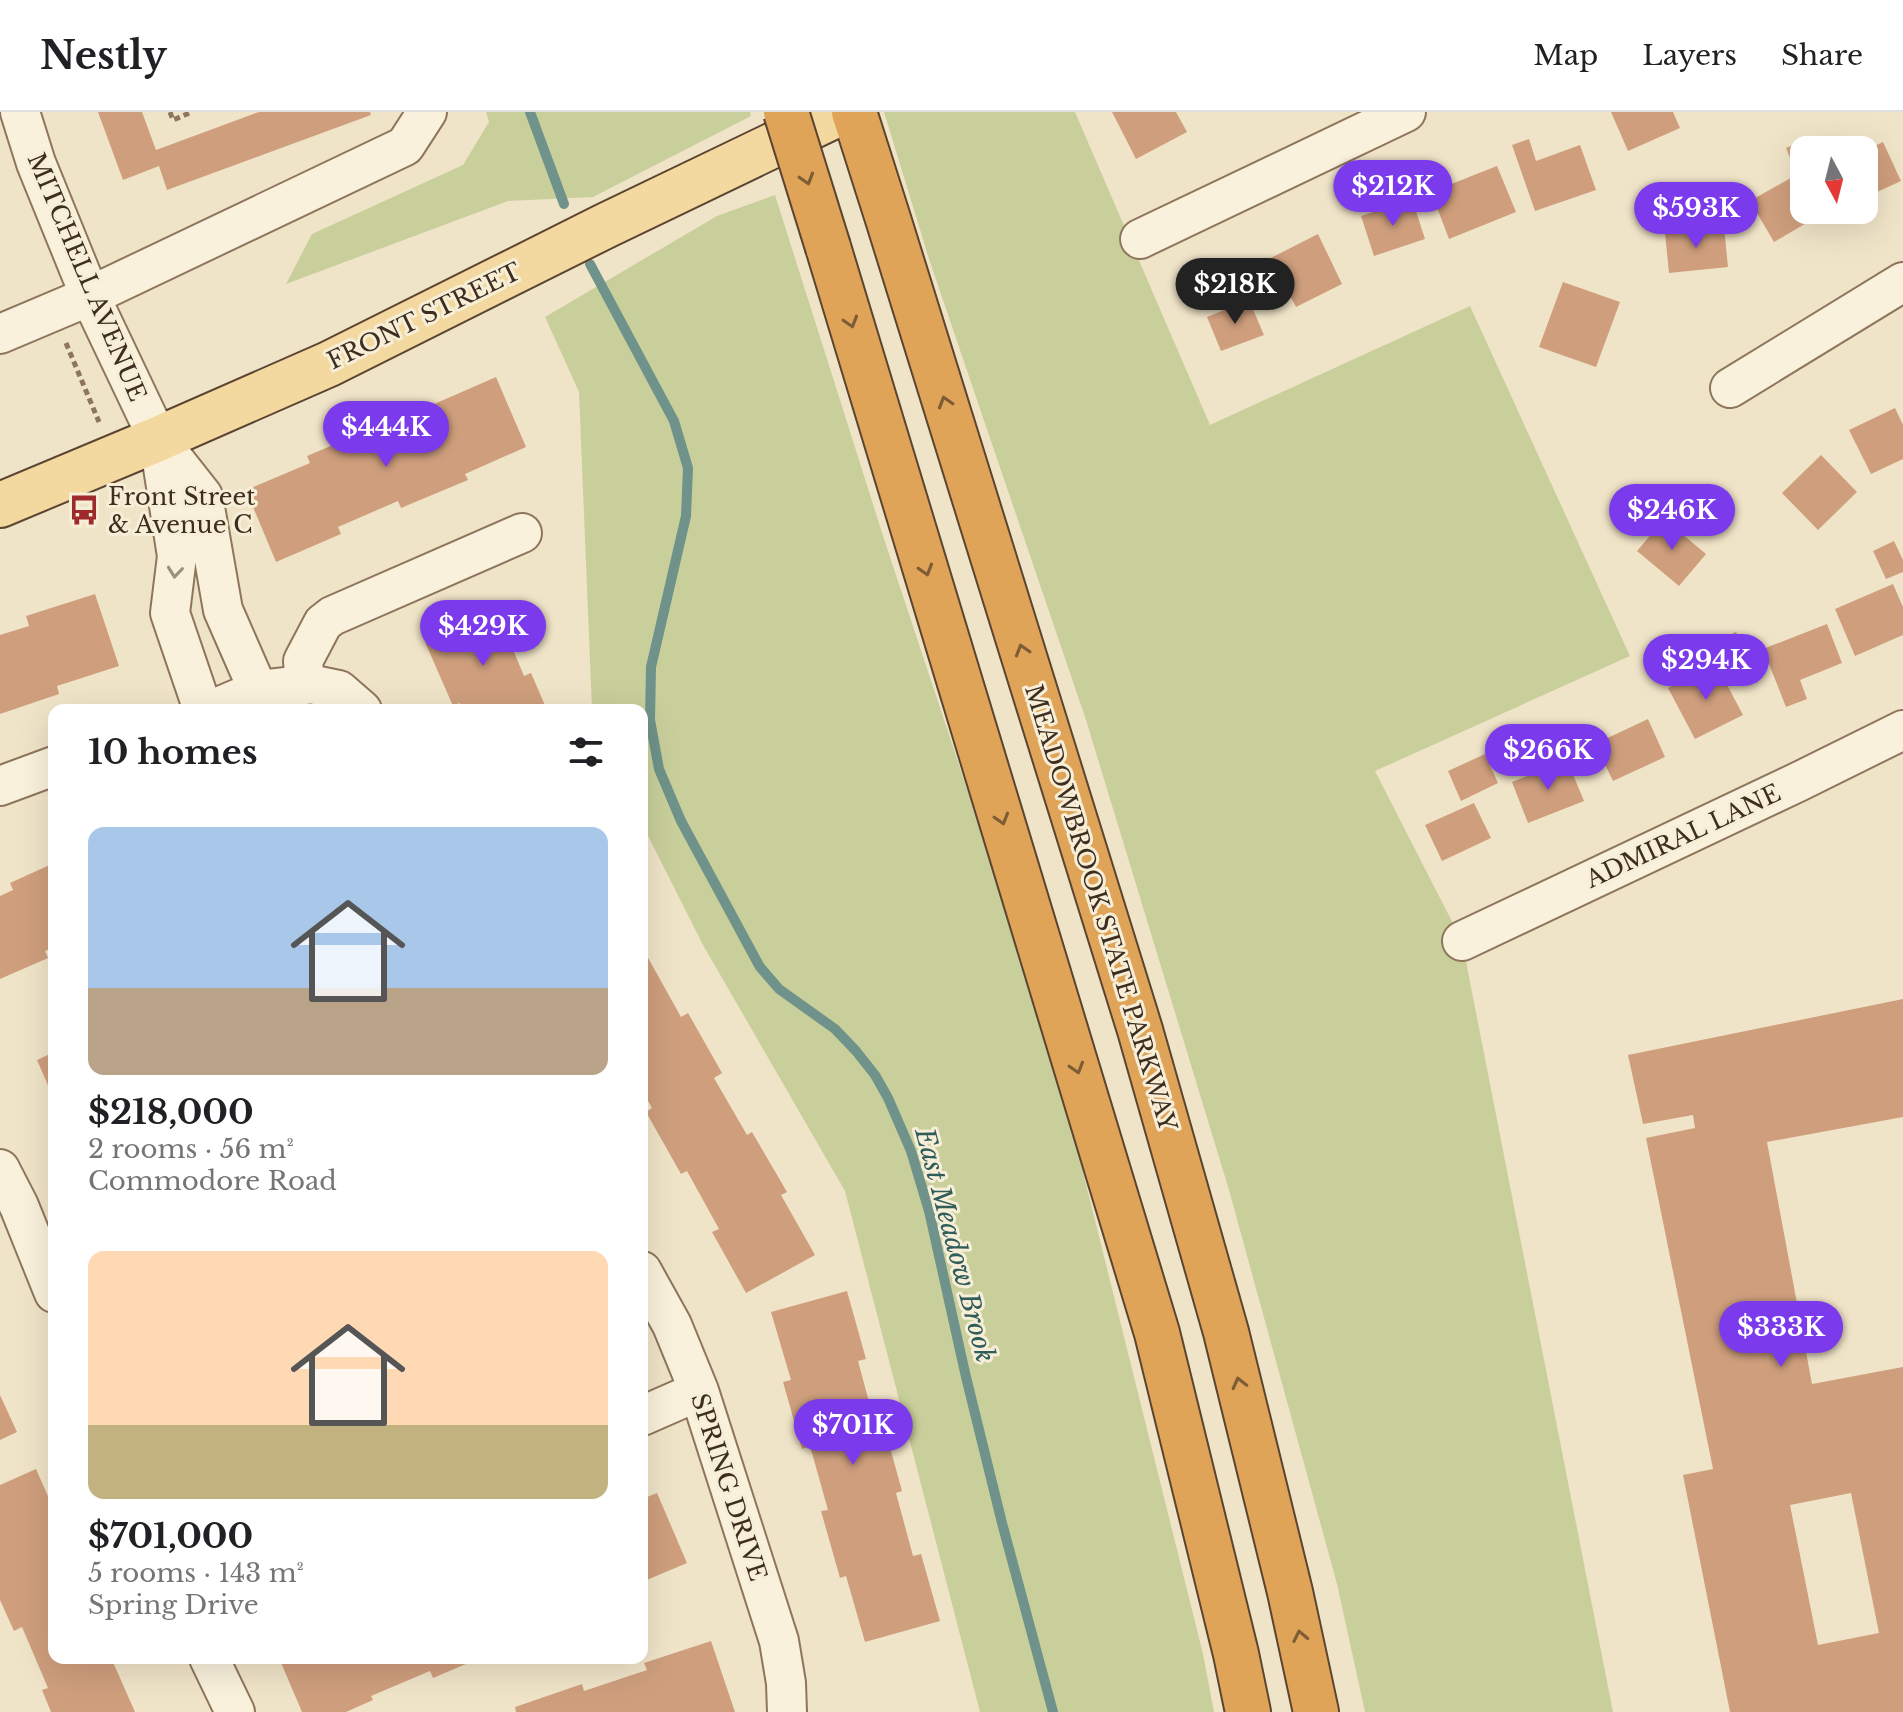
<!DOCTYPE html>
<meta charset="utf-8">
<style>
:root{--surface:#fff;--page:#f6f6f6;--text:#202124;--muted:#757577;--line:#e0e0e0;--accent:#7c3aed}
body{margin:0;font-family:"Libre Baskerville",serif;background:var(--page);color:var(--text);height:100vh;display:flex;flex-direction:column;font-size:30px;white-space:nowrap}
*{box-sizing:border-box;margin:0}
p{font-size:26px;color:var(--muted)}
.icon{flex:none;width:44px;height:44px;fill:none;stroke:currentColor;stroke-width:2;stroke-linecap:round;stroke-linejoin:round}
.map{position:relative;flex:1;overflow:hidden}
.drawer{position:absolute;left:48px;top:592px;width:600px;height:960px;display:flex;flex-direction:column;background:var(--surface);border-radius:16px;box-shadow:0 8px 32px #0002}
.drawer>*{flex:none}
.needle{width:52px;rotate:173deg}
.tools{position:absolute;left:1790px;top:24px;display:grid;gap:16px}
.tools a{display:grid;place-items:center;width:88px;height:88px;border-radius:16px;background:var(--surface);box-shadow:0 8px 32px #0002;font-size:40px}
.price{position:absolute;translate:-50% -68px;padding:0 18px;border-radius:28px;background:var(--accent);color:#fff;font-size:26px;line-height:52px;filter:drop-shadow(0 2px 4px #0008)}
.price::after{content:'';position:absolute;left:50%;top:48px;width:24px;height:18px;margin-left:-12px;background:inherit;clip-path:polygon(0 0,100% 0,50% 100%)}
.price.current{background:#222;color:#fff}
ul{padding:0;list-style:none}
li{display:grid;align-content:center;gap:16px;height:424px;padding:0 40px}
li span{display:grid;place-items:center;height:248px;border-radius:16px;color:#555}
li>.icon{margin-inline-start:auto}
span .icon{width:144px;height:144px;fill:#fffc;stroke-width:1}
li b{font-size:34px}
h2{display:flex;justify-content:space-between;align-items:center;height:96px;padding:0 40px;font-size:34px}
header{display:flex;align-items:center;gap:48px;box-sizing:border-box;height:112px;padding:0 40px;background:var(--surface);border-bottom:2px solid var(--line)}
header strong{font-size:38px}
nav{display:flex;gap:44px;margin-inline-start:auto;font-size:28px}
.map>svg:first-child{display:block}
.green{fill:#c9cf9b}
.lines{fill:none;stroke-linecap:round;stroke-linejoin:round}
.stream{stroke:#6f938a;stroke-width:10}
.building{fill:#cf9f7d;fill-rule:evenodd}
.minor-casing{stroke:#8d765c;stroke-width:42}
.major-casing{stroke:#5b4430;stroke-width:48}
.highway-casing{stroke:#5b4430;stroke-width:48}
.path{stroke:#8d765c;stroke-width:5;stroke-dasharray:6 4;stroke-linecap:butt}
.minor{stroke:#faf1dc;stroke-width:38}
.major{stroke:#f3d9a0;stroke-width:44}
.highway{stroke:#e0a458;stroke-width:44}
.highway-bridge-casing{stroke:#5b4430;stroke-width:48;stroke-linecap:butt}
.highway-bridge{stroke:#e0a458;stroke-width:44}
.oneway{stroke:#7e5d36}
.oneway2{stroke:#9c907e}
.labels{text-anchor:middle;dominant-baseline:central;stroke-width:6;stroke-linejoin:round;paint-order:stroke}
.street-label{font-size:24px;fill:#3d2e20;stroke:#f7eed8}
.poi-label{font-size:24px;fill:#3d2e20;stroke:#f7eed8;text-anchor:start}
.water-label{font-size:26px;font-style:italic;fill:#2f5d5a;stroke:#f7eed8}
</style>
<header>
<strong>Nestly</strong>
<nav><a>Map</a><a>Layers</a><a>Share</a></nav>
</header>
<div class="map">
<svg width="1903" height="1600" viewBox="0 0 1903 1600">
<rect width="100%" height="100%" fill="#f0e4c8"/>
<path class="green" d="M 486,0 L 750,0 L 751,4 L 593,85 L 508,89 L 286,172 L 312,122 L 463,53 L 489,10 Z
M 884,0 L 1075,0 L 1210,313 L 1470,194 L 1630,544 L 1375,659 L 1462,829 L 1613,1600 L 1365,1600 L 1337,1472 L 1229,1078 L 1086,608 L 929,147 Z
M 775,83 L 885,430 L 991,749 L 1078,1040 L 1203,1542 L 1214,1600 L 980,1600 L 845,1079 L 703,833 L 642,712 L 642,598 L 592,598 L 579,280 L 545,205 L 717,104 Z"/>
<g class="lines">
<path class="stream" d="M 530,0 L 564,92
M 590,152 L 674,309 L 688,356 L 686,404 L 651,555 L 650,608 L 659,657 L 681,709 L 760,855 L 779,877 L 835,917 L 856,939 L 875,963 L 888,986 L 911,1039 L 929,1099 L 966,1265 L 1002,1411 L 1053,1600"/>
</g>
<path class="building" d="M 98,0 L 142,0 L 156,38 L 259,0 L 370,0 L 371,3 L 167,78 L 159,54 L 123,68 Z
M 1112,0 L 1176,0 L 1187,20 L 1136,47 Z
M 1611,0 L 1673,0 L 1680,16 L 1628,39 Z
M 1529,27 L 1536,49 L 1580,33 L 1596,78 L 1535,99 L 1512,33 Z
M 1804,28 L 1808,38 L 1804,38 L 1804,54 L 1795,58 L 1786,36 Z
M 1883,30 L 1901,69 L 1864,86 L 1864,39 Z
M 1497,54 L 1516,100 L 1449,127 L 1431,80 Z
M 1796,63 L 1804,77 L 1804,98 L 1816,98 L 1820,103 L 1774,130 L 1750,89 Z
M 1412,87 L 1425,127 L 1374,144 L 1361,104 Z
M 1724,115 L 1728,155 L 1669,161 L 1665,121 Z
M 1318,122 L 1342,172 L 1296,195 L 1288,180 L 1266,191 L 1249,157 Z
M 1563,170 L 1620,190 L 1596,255 L 1539,235 Z
M 1249,188 L 1264,223 L 1221,239 L 1207,205 Z
M 496,265 L 526,335 L 465,362 L 468,368 L 401,396 L 398,389 L 338,415 L 341,422 L 276,450 L 246,378 L 310,351 L 307,344 L 371,317 L 375,325 L 435,298 L 432,293 Z
M 1895,296 L 1903,313 L 1903,347 L 1871,362 L 1849,318 Z
M 1821,343 L 1857,380 L 1818,418 L 1782,381 Z
M 1664,407 L 1706,442 L 1679,474 L 1637,439 Z
M 1894,429 L 1903,448 L 1903,460 L 1886,467 L 1873,439 Z
M 1893,472 L 1903,495 L 1903,523 L 1855,544 L 1835,497 Z
M 95,482 L 119,554 L 57,574 L 59,582 L 0,602 L 0,523 L 29,514 L 26,504 Z
M 497,499 L 524,564 L 531,561 L 547,598 L 462,598 L 460,591 L 453,594 L 425,530 Z
M 1827,512 L 1842,551 L 1800,568 L 1807,587 L 1786,595 L 1763,537 Z
M 1736,520 L 1750,550 L 1728,561 L 1713,530 Z
M 1716,552 L 1743,603 L 1695,627 L 1668,576 Z
M 1648,607 L 1665,645 L 1613,669 L 1595,632 Z
M 1485,642 L 1498,671 L 1461,689 L 1448,659 Z
M 1567,648 L 1584,689 L 1528,711 L 1512,670 Z
M 1474,691 L 1491,726 L 1442,749 L 1425,713 Z
M 54,751 L 54,835 L 45,839 L 48,846 L 0,867 L 0,784 L 13,778 L 10,771 Z
M 647,844 L 681,905 L 688,901 L 722,961 L 714,966 L 747,1023 L 752,1020 L 787,1080 L 781,1083 L 815,1143 L 746,1181 L 712,1120 L 719,1117 L 687,1059 L 681,1062 L 646,1000 L 652,996 L 642,978 L 642,847 Z
M 1903,887 L 1903,1005 L 1767,1030 L 1812,1272 L 1903,1255 L 1903,1600 L 1730,1600 L 1683,1363 L 1713,1357 L 1646,1026 L 1695,1016 L 1693,1003 L 1643,1012 L 1628,943 ZM 1851,1381 L 1879,1521 L 1818,1533 L 1790,1393 Z
M 54,940 L 54,987 L 37,948 Z
M 847,1179 L 866,1247 L 858,1249 L 875,1312 L 883,1310 L 902,1379 L 896,1381 L 913,1444 L 921,1442 L 940,1509 L 865,1530 L 846,1464 L 840,1466 L 821,1399 L 828,1398 L 810,1334 L 802,1337 L 783,1270 L 791,1268 L 771,1200 Z
M 0,1283 L 17,1320 L 0,1328 Z
M 36,1357 L 54,1398 L 54,1546 L 121,1546 L 113,1550 L 135,1600 L 51,1600 L 42,1578 L 48,1576 L 22,1515 L 14,1519 L 0,1488 L 0,1373 Z
M 657,1381 L 687,1451 L 642,1470 L 642,1387 Z
M 711,1529 L 735,1600 L 516,1600 L 515,1595 L 582,1572 L 584,1579 L 647,1558 L 644,1551 Z
M 279,1546 L 480,1546 L 433,1566 L 430,1559 L 371,1584 L 373,1588 L 346,1600 L 302,1600 Z"/>
<g class="lines">
<g class="minor-casing">
<path id="minor" d="M 20,0 L 36,51 L 90,184 L 158,327 L 203,384 L 223,498 L 258,578
M 1140,127 L 1406,0
M 0,222 L 90,184 L 405,34 L 427,0
M 1730,276 L 1903,170
M 159,330 L 177,444 L 170,501 L 203,598
M 305,573 L 303,549 L 323,511 L 332,504 L 522,421
M 211,598 L 258,578 L 310,572 L 339,578 L 362,598
M 0,674 L 54,654
M 1462,829 L 1798,670 L 1903,618
M 0,1057 L 19,1094 L 54,1181
M 642,1159 L 672,1213 L 699,1279 L 779,1529 L 786,1571 L 787,1600
M 642,1304 L 699,1279
M 209,1546 L 235,1600"/>
</g>
<g class="major-casing">
<path id="major" d="M 0,393 L 158,327 L 329,252 L 605,114 L 842,0"/>
</g>
<g class="highway-casing">
<path id="highway" d="M 854,0 L 889,110 L 1140,918 L 1226,1220 L 1290,1480 L 1316,1600
M 828,135 L 1157,1221 L 1236,1542 L 1248,1600"/>
</g>
<path class="path" d="M 170,0 L 173,8 L 192,0
M 66,231 L 99,310"/>
<use href="#minor" class="minor"/>
<use href="#major" class="major"/>
<use href="#highway" class="highway"/>
<g class="highway-bridge-casing">
<path id="highway-bridge" d="M 786,0 L 828,135"/>
</g>
<use href="#highway-bridge" class="highway-bridge"/>
</g>
<defs><path id="oneway-chevron" d="M-2-3.5L2.5 0L-2 3.5" fill="none" stroke-width="1.6" stroke-linecap="round" stroke-linejoin="round" transform="scale(2)"/></defs>
<g class="oneway">
<use href="#oneway-chevron" transform="translate(807 67) rotate(73)"/>
<use href="#oneway-chevron" transform="translate(851 210) rotate(73)"/>
<use href="#oneway-chevron" transform="translate(945 290) rotate(-107)"/>
<use href="#oneway-chevron" transform="translate(926 458) rotate(73)"/>
<use href="#oneway-chevron" transform="translate(1022 538) rotate(-107)"/>
<use href="#oneway-chevron" transform="translate(1002 707) rotate(73)"/>
<use href="#oneway-chevron" transform="translate(1077 956) rotate(73)"/>
<use href="#oneway-chevron" transform="translate(1239 1271) rotate(-104)"/>
<use href="#oneway-chevron" transform="translate(1300 1524) rotate(-102)"/>
</g>
<use class="oneway2" href="#oneway-chevron" transform="translate(175 460) rotate(96)"/>
<defs>
<g id="bus-bare" transform="scale(2.4)"><path d="M-5-6H5V4H4V6H2V4H-2V6H-4V4H-5ZM-3.5-4V0h7V-4ZM-3.5 1.2v1.5H-2V1.2ZM2 1.2v1.5H3.5V1.2Z" fill="#9e2a2b" stroke="#f7eed8" stroke-width="2.5" paint-order="stroke"/></g>
</defs>
<g fill-rule="evenodd">
<use href="#bus-bare" x="84" y="398"/>
</g>
<g class="labels">
<g class="street-label">
<text transform="translate(87 165) rotate(67)">MITCHELL AVENUE</text>
<text transform="translate(424 204) rotate(-26)">FRONT STREET</text>
<text transform="translate(1683 724) rotate(-25)">ADMIRAL LANE</text>
<text transform="translate(1101 796) rotate(73)">MEADOWBROOK STATE PARKWAY</text>
<text transform="translate(729 1375) rotate(72)">SPRING DRIVE</text>
</g>
<g class="poi-label">
<text x="108" y="384">Front Street<tspan x="108" dy="28">&amp; Avenue C</tspan></text>
</g>
<g class="water-label">
<text transform="translate(955 1133) rotate(75)">East Meadow Brook</text>
</g>
</g>
</svg>
<div class="tools">
<a><svg class="needle" viewBox="-14 -14 28 28"><path d="M0-13l5 13h-10z" fill="#e53935"/><path d="M0 13l5-13h-10z" fill="#757577"/></svg></a>
</div>
<b class="price" style="left:1393px;top:116px">$212K</b>
<b class="price" style="left:1696px;top:138px">$593K</b>
<b class="price current" style="left:1235px;top:214px">$218K</b>
<b class="price" style="left:386px;top:357px">$444K</b>
<b class="price" style="left:1672px;top:440px">$246K</b>
<b class="price" style="left:483px;top:556px">$429K</b>
<b class="price" style="left:1706px;top:590px">$294K</b>
<b class="price" style="left:1548px;top:680px">$266K</b>
<b class="price" style="left:1781px;top:1257px">$333K</b>
<b class="price" style="left:853px;top:1355px">$701K</b>
<section class="drawer">
<h2>10 homes<svg class="icon" aria-label="filters" viewBox="0 0 24 24"><path d="M4 7h16M4 17h16"/><circle cx="9" cy="7" r="2"/><circle cx="15" cy="17" r="2"/></svg></h2>
<ul>
<li><span style="background:linear-gradient(#a9c7e8 65%,#b9a48a 0)"><svg class="icon" aria-label="home" viewBox="0 0 24 24"><path d="M3 11l9-7 9 7M6 9v11h12V9"/></svg></span><div><b>$218,000</b><p>2 rooms · 56 m²</p><p>Commodore Road</p></div></li>
<li><span style="background:linear-gradient(#ffd9b3 70%,#c2b280 0)"><svg class="icon" aria-label="home" viewBox="0 0 24 24"><path d="M3 11l9-7 9 7M6 9v11h12V9"/></svg></span><div><b>$701,000</b><p>5 rooms · 143 m²</p><p>Spring Drive</p></div></li>
</ul>
</section>
</div>
